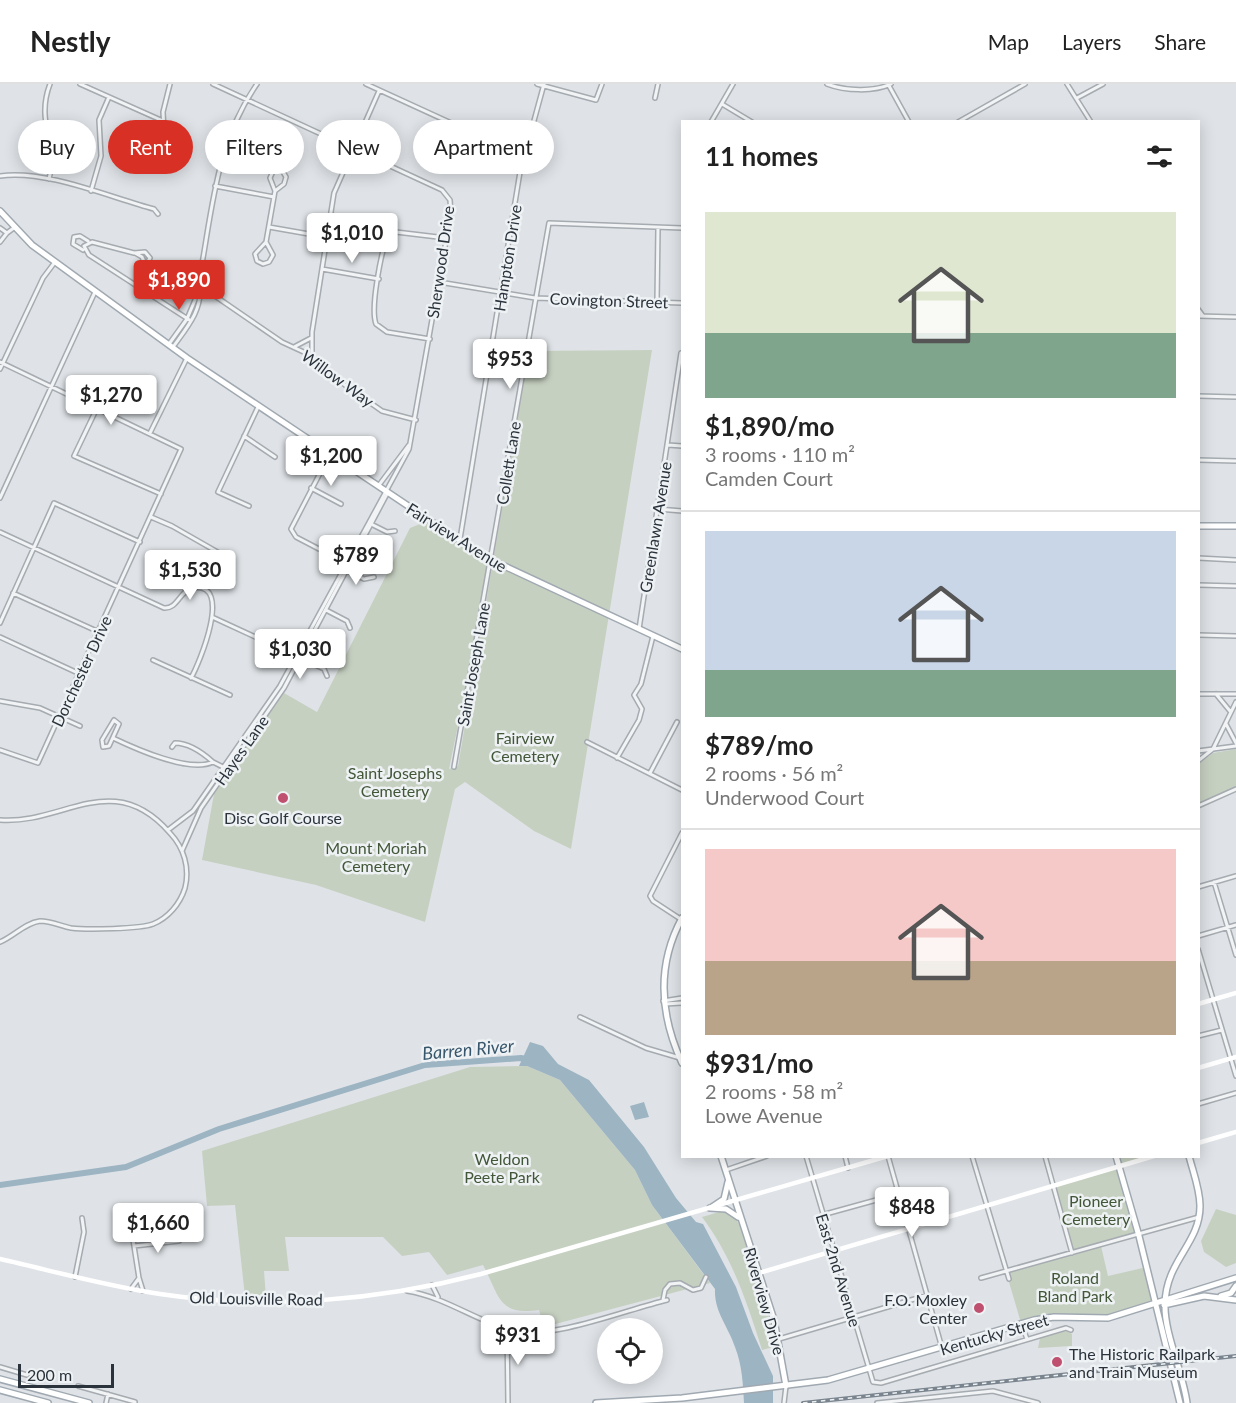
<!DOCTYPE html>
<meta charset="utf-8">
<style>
:root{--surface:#fff;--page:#f2f2f2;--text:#222;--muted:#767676;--line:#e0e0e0;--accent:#d93025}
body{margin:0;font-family:Lato,sans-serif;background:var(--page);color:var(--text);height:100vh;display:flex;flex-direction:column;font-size:22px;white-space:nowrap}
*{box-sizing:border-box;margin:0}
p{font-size:20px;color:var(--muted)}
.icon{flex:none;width:33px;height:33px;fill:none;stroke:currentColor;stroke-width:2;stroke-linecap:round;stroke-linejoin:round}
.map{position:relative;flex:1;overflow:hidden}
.sheet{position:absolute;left:681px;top:36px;width:519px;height:1038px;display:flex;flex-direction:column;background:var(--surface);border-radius:0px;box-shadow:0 3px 15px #0003}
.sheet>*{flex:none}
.banner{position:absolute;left:18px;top:36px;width:570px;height:54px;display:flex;gap:12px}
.buttons{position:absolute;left:597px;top:1234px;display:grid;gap:12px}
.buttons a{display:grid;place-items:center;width:66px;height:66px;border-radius:50%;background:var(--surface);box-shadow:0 3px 15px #0003;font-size:30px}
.scale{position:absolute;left:18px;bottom:15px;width:96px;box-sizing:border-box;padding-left:6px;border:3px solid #2a333c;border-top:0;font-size:16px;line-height:21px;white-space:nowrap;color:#2a333c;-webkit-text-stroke:4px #eef2f4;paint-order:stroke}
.price{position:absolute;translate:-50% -51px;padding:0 14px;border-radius:6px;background:#fff;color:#222;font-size:20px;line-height:39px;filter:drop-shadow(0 2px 3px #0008)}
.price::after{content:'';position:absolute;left:50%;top:36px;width:18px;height:14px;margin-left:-9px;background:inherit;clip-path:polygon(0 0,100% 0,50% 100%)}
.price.selected{background:var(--accent);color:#fff}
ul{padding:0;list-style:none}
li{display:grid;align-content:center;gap:12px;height:318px;padding:0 24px}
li+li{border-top:2px solid var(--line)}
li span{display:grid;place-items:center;height:186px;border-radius:0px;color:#555}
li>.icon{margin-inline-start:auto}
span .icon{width:108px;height:108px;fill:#fffc;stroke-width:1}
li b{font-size:26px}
h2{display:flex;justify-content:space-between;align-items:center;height:72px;padding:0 24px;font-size:26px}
.pill{padding:0 21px;border-radius:27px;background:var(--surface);box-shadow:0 3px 15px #0003;font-size:21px;line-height:54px}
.pill.selected{background:var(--accent);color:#fff}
header{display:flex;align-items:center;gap:36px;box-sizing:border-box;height:84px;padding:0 30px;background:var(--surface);border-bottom:2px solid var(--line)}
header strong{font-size:28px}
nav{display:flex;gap:33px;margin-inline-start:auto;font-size:21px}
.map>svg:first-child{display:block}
.green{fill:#c6d0c1}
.water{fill:#9db4c3}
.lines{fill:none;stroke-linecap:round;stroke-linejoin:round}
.river{stroke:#9db4c3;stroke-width:6}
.street-casing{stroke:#a5abb0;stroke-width:6}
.primary-casing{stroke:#a0a9b1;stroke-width:8}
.street{stroke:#f1f3f5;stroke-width:3}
.secondary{stroke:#fff;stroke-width:4.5}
.primary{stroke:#fff;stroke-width:5}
.rail-casing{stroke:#7a848e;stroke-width:4}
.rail{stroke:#eef2f4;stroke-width:1.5;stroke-dasharray:4.5;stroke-linecap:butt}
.poi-dot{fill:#bf506f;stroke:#eef2f4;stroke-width:2}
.labels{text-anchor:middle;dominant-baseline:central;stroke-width:5;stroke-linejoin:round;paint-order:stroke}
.street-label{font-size:16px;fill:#2a333c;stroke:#eef2f4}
.park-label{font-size:16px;fill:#425638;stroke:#eef2f4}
.poi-label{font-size:16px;fill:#2a333c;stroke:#eef2f4}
.water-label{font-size:18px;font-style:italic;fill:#38566b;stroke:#eef2f4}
</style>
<header>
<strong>Nestly</strong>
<nav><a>Map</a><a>Layers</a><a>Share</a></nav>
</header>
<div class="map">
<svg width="1236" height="1319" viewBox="0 0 1236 1319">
<rect width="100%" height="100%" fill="#dfe3e7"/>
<path class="green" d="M 652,266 L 571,765 L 534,747 L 465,698 L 455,705 L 425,838 L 316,801 L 202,776 L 214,710 L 284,609 L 317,628 L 410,444 L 430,436 L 492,477 L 449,685 L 458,682 L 529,267 Z
M 1236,665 L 1236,703 L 1199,720 L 1198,680 L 1213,669 Z
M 527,982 L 560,996 L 635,1086 L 652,1121 L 710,1199 L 544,1243 L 539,1226 C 498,1232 500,1213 483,1181 L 447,1191 L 429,1168 L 402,1172 L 383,1153 L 285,1153 L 289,1187 L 264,1187 L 266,1213 L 245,1213 L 235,1121 L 207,1122 L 202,1067 L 470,983 Z
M 1116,1073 L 1153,1073 L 1119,1083 L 1139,1152 L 1101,1162 L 1108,1192 L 1147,1183 L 1156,1221 L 1106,1234 L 1064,1233 L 1021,1239 L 1006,1188 L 1072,1170 L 1054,1101 L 1119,1083 Z
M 1216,1125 L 1236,1131 L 1236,1179 L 1226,1183 L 1204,1168 L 1201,1157 Z
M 726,1126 L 733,1129 L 742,1146 L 777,1262 L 762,1266 C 747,1218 732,1173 702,1133 Z
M 1067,1247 L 1072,1250 L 1072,1262 L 1038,1264 L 1040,1254 Z"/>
<path class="water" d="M 530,958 L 543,962 L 558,980 L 589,996 L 644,1063 L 676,1114 L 696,1138 L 703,1140 L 736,1203 L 753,1249 L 773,1292 L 773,1319 L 744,1319 C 743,1299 742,1281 735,1263 C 728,1242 714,1228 715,1205 L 652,1121 L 635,1086 L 560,996 L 527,982 L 519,982 Z
M 644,1018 L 649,1033 L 635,1036 L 630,1022 Z"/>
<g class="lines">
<path class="river" d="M 0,1101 L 126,1083 L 219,1045 L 425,981 L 521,974 L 530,976"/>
<g class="street-casing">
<path id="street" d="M 80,0 L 163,37
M 366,0 L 510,66 L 522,82
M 537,0 L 596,16 L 602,0
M 827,0 C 845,7 874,8 891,0
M 888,0 L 909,38
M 1067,0 L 1091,38
M 655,14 L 658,0
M 1077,14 L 1103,0
M 722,20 L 752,38
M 711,38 L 733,0
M 958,38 L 1025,0
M 157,62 L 172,63
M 165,62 L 163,28 L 170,0
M 511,66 L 527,61
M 274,85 L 282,86 L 286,93 L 284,100 L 275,107 L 270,94 Z
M 0,92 C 45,85 109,113 154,125 L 158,130
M 49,95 C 59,61 35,39 50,0
M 215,102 L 274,113
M 91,107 L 101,72 L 99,36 L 109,13
M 269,143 L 326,153
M 0,144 L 7,149 L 15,143
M 0,158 L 7,149
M 266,158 L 273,171 L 269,178 L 263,180 L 257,177 L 255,170 Z
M 266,158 L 275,107
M 83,166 L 73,160 L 74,153 L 80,152 L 88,157
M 135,169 L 142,173 L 145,180 L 138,201
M 145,183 L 150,174 L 145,168 L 134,169 L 92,158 L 84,162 L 89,171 L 191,237
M 322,185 L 379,195
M 439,198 L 535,214 L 682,219
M 199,201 L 282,258 L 308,270 L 345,301 L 382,327 L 416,336
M 657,218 L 658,144
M 1198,225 L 1203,232
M 1198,232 L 1236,233
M 430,255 L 387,248 L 376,240 C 370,224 381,170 387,153 L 396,148 L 446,154
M 169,260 L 187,235 L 195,216 C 212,141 211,66 257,0
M 173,263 C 185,246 204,225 199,202
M 294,263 L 311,254
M 312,273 L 312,248 L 334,109 L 379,7
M 0,278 L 181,365 L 38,679 L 0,666
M 0,285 L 43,194 L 55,178
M 1198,312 L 1236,313
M 97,324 L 74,372 L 161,410
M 150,349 L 187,274
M 244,352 L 275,373
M 668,361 L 682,362
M 1198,376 L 1236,377
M 379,401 L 409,361
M 311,404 L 341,420
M 0,414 L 95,208
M 249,422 L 218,408 L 258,323
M 658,425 L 682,427
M 151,433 L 172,442 L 221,470
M 369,439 L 387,448 L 395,447
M 0,448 L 164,524 C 178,525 179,507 193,504 C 234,497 199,580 191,594
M 460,455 L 520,88 L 544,0
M 319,465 L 296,453 L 291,445 L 330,370
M 1198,474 L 1236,476
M 345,485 L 364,495 L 374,493
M 1198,501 L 1236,502
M 13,509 L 99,548
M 326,526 L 347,537 L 350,544
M 212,533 L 264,557
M 0,539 L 54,419 L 140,458
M 639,545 L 681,269
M 1198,551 L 1236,552
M 0,553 L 80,590
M 298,573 L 324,585 L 327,592
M 153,576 L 230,611
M 1198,610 L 1236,610
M 1216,610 L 1230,627
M 0,617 L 40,624 L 80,642
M 114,636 L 119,640 L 109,662 L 103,663 L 102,656 Z
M 1226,640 L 1236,659
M 113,654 C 136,665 190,689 213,678 L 223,683
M 587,658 L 682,706
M 172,663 L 175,659 C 189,659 203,669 213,678
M 1198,667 L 1236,662
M 617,674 L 639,636 L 642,625 L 634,611 L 641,600 L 653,552
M 1198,677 L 1213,665 L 1236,618
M 454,683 L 549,139 L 682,144
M 650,689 L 677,638
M 1198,722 L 1236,705
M 0,736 C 63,741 113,683 170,749 C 184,764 190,784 185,804 C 180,820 168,834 153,840 C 140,845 86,846 71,844 C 61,842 51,837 40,837 C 25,839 14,852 0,858
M 168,746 L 193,727 L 280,602 L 409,365 L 451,129 L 450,116 L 442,106 L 213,0
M 182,767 L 201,724 L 284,604 L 388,408
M 1214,798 L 1236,871
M 1198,803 L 1236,792
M 682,836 L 653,817 L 650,812 L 682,749
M 1198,852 L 1236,841
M 1198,865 L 1236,992
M 663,917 L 682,914
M 665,920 L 682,919
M 580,933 L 646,964 L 680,974
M 1198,952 L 1222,946
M 1198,1020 L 1236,1009
M 806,1072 L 873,1298 L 881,1299 L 1066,1244 L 1071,1246
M 845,1072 L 848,1084
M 888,1072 L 942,1264
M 972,1072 L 1009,1195
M 1045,1072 L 1072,1169
M 726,1086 L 767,1072
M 128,1124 L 139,1194 L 131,1205
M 822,1131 L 898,1110
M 130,1136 L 186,1129
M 134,1162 L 179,1157
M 75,1193 L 84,1148 L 82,1134
M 139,1194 L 143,1207
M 981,1194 L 1199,1133
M 432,1201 L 438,1213
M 407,1207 C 446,1213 477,1238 514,1247 C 555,1255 625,1226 667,1216
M 663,1216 L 665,1206 L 670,1200 L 680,1199 L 693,1206 L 701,1204 L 706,1193
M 1021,1239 L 1027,1255
M 507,1244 L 508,1319
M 779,1255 L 928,1211
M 0,1283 L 27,1291
M 78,1302 L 135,1318
M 106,1319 L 108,1310
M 784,1319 L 786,1302
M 877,1319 L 993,1307 L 1038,1319"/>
</g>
<g class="primary-casing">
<path id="primary" d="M 0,127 L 32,161 L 187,274 L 483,472 L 682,565
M 1198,442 L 1236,442
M 682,834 C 656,882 660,931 682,979
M 721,1072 L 774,1236 L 786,1302
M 1116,1072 L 1139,1152 L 1180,1319
M 712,1123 L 724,1115 L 728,1098
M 710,1124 L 726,1125 L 738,1133
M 1221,1212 L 1231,1209 L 1236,1202
M 1164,1221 L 1204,1212 L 1236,1216
M 0,1295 L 89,1319
M 0,1306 L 48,1319
M 596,1319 L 682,1314 L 828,1296 L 1034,1236 L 1054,1233 L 1108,1234 L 1236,1194
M 1187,1319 C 1183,1288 1164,1249 1165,1220 C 1166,1176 1200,1160 1200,1122 C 1200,1105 1193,1088 1189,1072"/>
</g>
<use href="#street" class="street"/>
<path class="secondary" d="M 1198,920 L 1236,909
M 1198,984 L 1236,973
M 1198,1059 L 1236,1048
M 0,1175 C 53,1187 106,1202 160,1210 C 266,1226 377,1217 481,1190 L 888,1072
M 759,1189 L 1154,1072"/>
<use href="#primary" class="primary"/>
<g class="rail-casing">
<path id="rail" d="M 803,1319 L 1236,1272"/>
</g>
<use href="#rail" class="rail"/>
</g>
<g class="poi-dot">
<circle cx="283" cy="714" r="6"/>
<circle cx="979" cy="1224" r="6"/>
<circle cx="1057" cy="1278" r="6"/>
</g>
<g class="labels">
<g class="street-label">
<text transform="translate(507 174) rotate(-81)">Hampton Drive</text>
<text transform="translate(440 178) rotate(-82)">Sherwood Drive</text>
<text transform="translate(609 216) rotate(2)">Covington Street</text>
<text transform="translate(338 294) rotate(36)">Willow Way</text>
<text transform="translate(508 379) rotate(-81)">Collett Lane</text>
<text transform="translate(655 443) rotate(-81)">Greenlawn Avenue</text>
<text transform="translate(457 453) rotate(32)">Fairview Avenue</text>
<text transform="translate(473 580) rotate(-80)">Saint Joseph Lane</text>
<text transform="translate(81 587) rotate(-65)">Dorchester Drive</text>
<text transform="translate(241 666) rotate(-55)">Hayes Lane</text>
<text transform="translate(839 1186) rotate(73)">East 2nd Avenue</text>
<text transform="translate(256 1214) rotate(1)">Old Louisville Road</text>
<text transform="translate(765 1217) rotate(74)">Riverview Drive</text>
<text transform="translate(994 1250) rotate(-16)">Kentucky Street</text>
</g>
<g class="park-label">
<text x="525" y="653">Fairview<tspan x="525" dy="18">Cemetery</tspan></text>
<text x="395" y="688">Saint Josephs<tspan x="395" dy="18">Cemetery</tspan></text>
<text x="376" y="763">Mount Moriah<tspan x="376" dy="18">Cemetery</tspan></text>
<text x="502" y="1074">Weldon<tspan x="502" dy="18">Peete Park</tspan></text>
<text x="1096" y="1116">Pioneer<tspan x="1096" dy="18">Cemetery</tspan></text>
<text x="1075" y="1193">Roland<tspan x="1075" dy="18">Bland Park</tspan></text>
</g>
<g class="poi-label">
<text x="283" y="733">Disc Golf Course</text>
<text x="967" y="1215" text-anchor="end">F.O. Moxley<tspan x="967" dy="18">Center</tspan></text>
<text x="1069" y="1269" text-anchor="start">The Historic Railpark<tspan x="1069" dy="18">and Train Museum</tspan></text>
</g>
<g class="water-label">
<text transform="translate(468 965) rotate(-5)">Barren River</text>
</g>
</g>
</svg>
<div class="buttons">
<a><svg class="icon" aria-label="locate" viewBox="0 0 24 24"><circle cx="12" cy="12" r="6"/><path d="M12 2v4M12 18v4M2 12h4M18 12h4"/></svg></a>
</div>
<div class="scale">200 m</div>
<b class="price" style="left:352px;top:180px">$1,010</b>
<b class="price selected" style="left:179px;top:227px">$1,890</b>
<b class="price" style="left:510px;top:306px">$953</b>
<b class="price" style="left:111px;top:342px">$1,270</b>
<b class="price" style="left:331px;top:403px">$1,200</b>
<b class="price" style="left:356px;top:502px">$789</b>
<b class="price" style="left:190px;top:517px">$1,530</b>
<b class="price" style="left:300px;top:596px">$1,030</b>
<b class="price" style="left:912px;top:1154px">$848</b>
<b class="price" style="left:158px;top:1170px">$1,660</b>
<b class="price" style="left:518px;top:1282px">$931</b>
<div class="banner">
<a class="pill">Buy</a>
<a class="pill selected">Rent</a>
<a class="pill">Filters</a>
<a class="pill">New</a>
<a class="pill">Apartment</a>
</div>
<section class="sheet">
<h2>11 homes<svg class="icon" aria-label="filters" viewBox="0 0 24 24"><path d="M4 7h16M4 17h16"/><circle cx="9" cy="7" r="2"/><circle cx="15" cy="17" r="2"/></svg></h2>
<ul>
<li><span style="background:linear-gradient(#dfe7d0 65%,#7fa58c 0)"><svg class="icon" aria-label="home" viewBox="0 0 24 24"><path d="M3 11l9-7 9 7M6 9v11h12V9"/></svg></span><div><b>$1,890/mo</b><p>3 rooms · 110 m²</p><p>Camden Court</p></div></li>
<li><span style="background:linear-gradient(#c9d6e8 75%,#7fa58c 0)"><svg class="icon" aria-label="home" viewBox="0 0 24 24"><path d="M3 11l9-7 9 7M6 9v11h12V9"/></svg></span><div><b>$789/mo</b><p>2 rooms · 56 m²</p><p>Underwood Court</p></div></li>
<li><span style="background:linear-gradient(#f6c9c9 60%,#b9a48a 0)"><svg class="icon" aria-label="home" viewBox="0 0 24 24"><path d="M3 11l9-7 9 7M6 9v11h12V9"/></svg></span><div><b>$931/mo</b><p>2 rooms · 58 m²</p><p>Lowe Avenue</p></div></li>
</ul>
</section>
</div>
